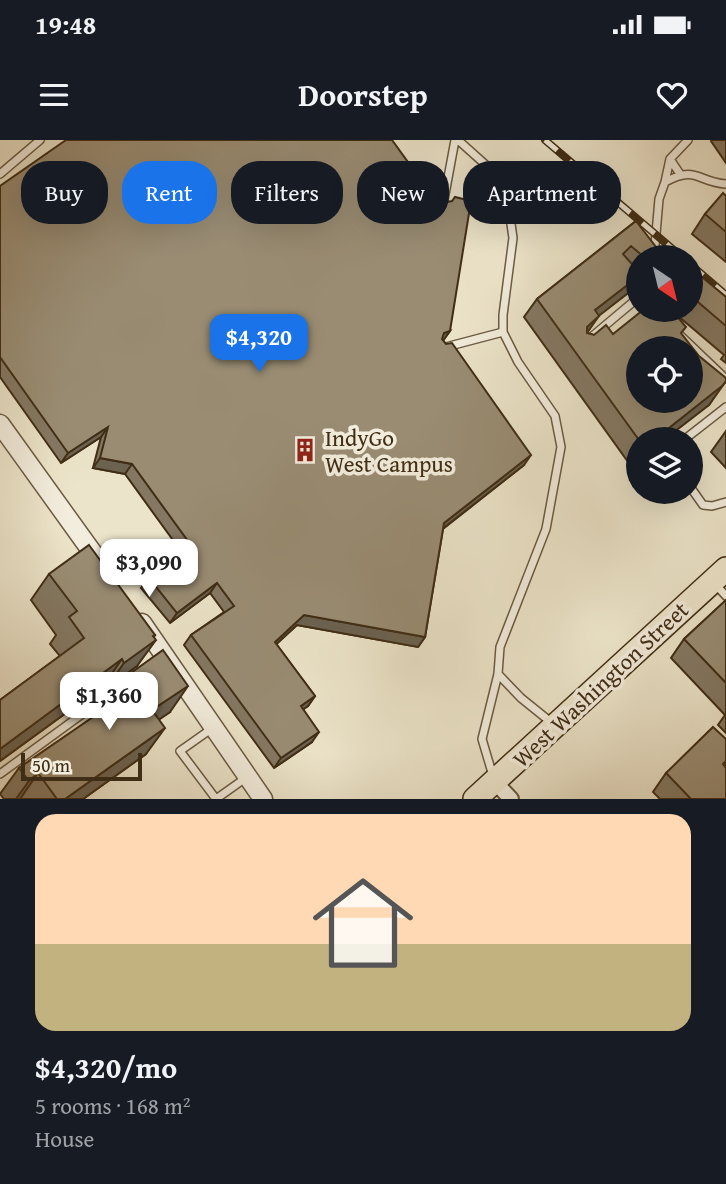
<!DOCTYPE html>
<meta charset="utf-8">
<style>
:root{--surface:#171b24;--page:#20242c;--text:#f1f3f6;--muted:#9ea1a6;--line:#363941;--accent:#1a73e8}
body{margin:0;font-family:"Gentium Book Plus",serif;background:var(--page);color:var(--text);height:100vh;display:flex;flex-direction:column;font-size:26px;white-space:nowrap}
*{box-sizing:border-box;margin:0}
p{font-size:23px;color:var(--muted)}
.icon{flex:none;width:38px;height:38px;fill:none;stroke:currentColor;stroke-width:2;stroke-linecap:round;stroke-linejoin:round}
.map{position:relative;height:659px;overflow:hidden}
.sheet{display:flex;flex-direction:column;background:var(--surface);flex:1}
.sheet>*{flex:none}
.top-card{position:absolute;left:21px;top:21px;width:684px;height:63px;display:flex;gap:14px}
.needle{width:46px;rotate:145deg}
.controls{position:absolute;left:626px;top:105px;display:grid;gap:14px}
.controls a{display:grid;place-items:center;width:77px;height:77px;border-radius:50%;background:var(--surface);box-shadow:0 7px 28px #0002;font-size:35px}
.scale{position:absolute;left:21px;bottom:18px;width:121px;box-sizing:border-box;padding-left:7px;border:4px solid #3f2d15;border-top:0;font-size:19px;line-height:24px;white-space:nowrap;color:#3f2d15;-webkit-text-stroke:5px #f3eddd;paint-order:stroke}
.price{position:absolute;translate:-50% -60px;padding:0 16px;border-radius:14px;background:#fff;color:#222;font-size:23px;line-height:46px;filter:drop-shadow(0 2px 4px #0008)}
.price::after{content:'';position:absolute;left:50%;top:42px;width:21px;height:16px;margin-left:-10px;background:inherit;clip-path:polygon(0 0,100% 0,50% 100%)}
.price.selected{background:var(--accent);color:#fff}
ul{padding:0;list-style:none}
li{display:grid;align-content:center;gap:14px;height:371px;padding:0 35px}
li+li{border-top:2px solid var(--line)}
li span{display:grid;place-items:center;height:217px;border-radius:21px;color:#555}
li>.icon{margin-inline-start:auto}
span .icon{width:126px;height:126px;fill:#fffc;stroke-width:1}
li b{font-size:30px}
.chip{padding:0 24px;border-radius:28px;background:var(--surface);box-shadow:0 7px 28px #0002;font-size:24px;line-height:63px}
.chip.selected{background:var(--accent);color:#fff}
.status{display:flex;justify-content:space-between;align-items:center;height:49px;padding:0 35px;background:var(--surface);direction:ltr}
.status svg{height:19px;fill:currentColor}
header{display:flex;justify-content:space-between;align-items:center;height:91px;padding:0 35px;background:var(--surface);font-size:32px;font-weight:800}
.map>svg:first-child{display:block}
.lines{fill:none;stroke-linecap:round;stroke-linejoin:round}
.service-casing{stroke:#6a5b42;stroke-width:10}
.minor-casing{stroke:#6a5b42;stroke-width:18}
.tertiary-casing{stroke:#6a5b42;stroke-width:21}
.primary-casing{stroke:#3f2d15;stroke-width:26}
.service{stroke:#f3eddd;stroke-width:7}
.minor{stroke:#f3eddd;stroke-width:14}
.tertiary{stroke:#f3eddd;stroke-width:18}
.primary{stroke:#ece4ca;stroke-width:23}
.rail-casing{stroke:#3f2d15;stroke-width:8}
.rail{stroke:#f3eddd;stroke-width:5;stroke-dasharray:16;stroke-linecap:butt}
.wall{fill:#847863;stroke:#3f2d15;stroke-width:2}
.shaded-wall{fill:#6b6250;stroke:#3f2d15;stroke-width:2}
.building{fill:#998c73;stroke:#3f2d15;stroke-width:2;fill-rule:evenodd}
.labels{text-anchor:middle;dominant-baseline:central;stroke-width:7;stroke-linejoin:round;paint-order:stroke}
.poi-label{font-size:23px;fill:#3f2d15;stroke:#f3eddd;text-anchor:start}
.street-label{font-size:23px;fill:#3f2d15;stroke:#f3eddd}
</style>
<div class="status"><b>19:48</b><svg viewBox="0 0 49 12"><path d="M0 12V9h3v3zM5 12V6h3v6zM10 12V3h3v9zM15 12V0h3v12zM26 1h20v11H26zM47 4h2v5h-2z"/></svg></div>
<header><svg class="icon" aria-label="menu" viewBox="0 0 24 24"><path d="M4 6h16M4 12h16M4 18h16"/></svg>Doorstep<svg class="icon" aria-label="heart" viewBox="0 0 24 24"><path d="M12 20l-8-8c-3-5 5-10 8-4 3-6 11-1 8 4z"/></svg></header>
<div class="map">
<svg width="726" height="659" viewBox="0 0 726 659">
<rect width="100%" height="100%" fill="#ece4ca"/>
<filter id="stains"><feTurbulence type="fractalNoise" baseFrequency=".00286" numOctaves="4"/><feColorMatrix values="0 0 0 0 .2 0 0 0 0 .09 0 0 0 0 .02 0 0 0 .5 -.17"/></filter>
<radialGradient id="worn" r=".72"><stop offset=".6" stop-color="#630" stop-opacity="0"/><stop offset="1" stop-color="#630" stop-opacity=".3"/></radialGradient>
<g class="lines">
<g class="service-casing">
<path id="service" d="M 458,0 L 487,26 L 507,56 L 513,98 L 503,175 L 503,192 L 518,222 L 555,276 L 561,307 L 546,389 L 500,507 L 498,534 L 482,599 L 493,636
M 670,19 L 688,0
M 0,34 L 40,0
M 665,42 L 670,19 L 680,34
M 443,65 L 455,0
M 654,117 L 659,59 L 665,42 C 697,25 697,42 726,44
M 655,170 L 669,184
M 680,195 L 726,239
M 589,199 L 639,157
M 446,207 L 503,192
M 685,299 L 726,267
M 691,348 L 703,365 L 712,366 L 726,362
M 715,444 L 726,456
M 498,534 L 521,558 L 552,583
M 214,587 L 180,611 L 216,659
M 0,634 L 129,540
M 216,659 L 247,637"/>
</g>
<g class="minor-casing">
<path id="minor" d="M 494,641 L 511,659"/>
</g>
<g class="tertiary-casing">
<path id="tertiary" d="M 0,284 L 100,423
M 142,483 L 263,659"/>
</g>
<g class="primary-casing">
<path id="primary" d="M 475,659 L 726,429"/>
</g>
<use href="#service" class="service"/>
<use href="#minor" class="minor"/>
<use href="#tertiary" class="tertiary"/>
<use href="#primary" class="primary"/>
<g class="rail-casing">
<path id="rail" d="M 545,0 L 682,117
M 691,125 L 726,155"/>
</g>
<use href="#rail" class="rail"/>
</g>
<path class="wall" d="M 712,0 L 726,0 L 726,23 L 711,1 Z
M 0,46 L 450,191 L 443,200 L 524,325 L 443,389 L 425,497 L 418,507 L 297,485 L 276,504 L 315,556 L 308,566 L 303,569 L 312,602 L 274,628 L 184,505 L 191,495 L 224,472 L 210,453 L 170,483 L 141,448 L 149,438 L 183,414 L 125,334 L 93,328 L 101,297 L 61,323 L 0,237 Z
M 726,56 L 726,122 L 692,94 L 705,74 Z
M 636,81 L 662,117 L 639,117 L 639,142 L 636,140 L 628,153 L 599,175 L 587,193 L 594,195 L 613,194 L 659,179 L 681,194 L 714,257 L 709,265 L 639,299 L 639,320 L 631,326 L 524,177 L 537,159 Z
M 691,128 L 726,157 L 726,223 L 721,219 L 724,215 L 671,170 L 691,170 Z
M 726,291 L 726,328 L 711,312 Z
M 49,434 L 155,495 L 137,526 L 106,549 L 103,546 L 0,621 L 0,560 L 60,516 L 50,504 L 56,495 L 31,460 Z
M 726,460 L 726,593 L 718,585 L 725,575 L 671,518 L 684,499 Z
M 131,533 L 170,572 L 159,579 L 146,614 L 83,659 L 4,659 L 0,654 L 19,628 L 114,563 L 112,560 Z
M 726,599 L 726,659 L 660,659 L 653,652 L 666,633 Z"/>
<path class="shaded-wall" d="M 639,136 L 628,153 L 582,189 L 595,170 Z
M 599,176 L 586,194 L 587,187 Z
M 450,191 L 443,201 L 437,203 L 444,193 Z
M 726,241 L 709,265 L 665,299 L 655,299 Z
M 108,287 L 101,297 L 61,323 L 68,313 Z
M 531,315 L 524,325 L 437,393 L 444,383 Z
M 639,315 L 639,320 L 631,326 Z
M 100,318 L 132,324 L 125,334 L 93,328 Z
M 217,443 L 210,453 L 170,483 L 177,473 Z
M 304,475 L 425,497 L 418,507 L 297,485 L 268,512 L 275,502 Z
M 155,495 L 147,506 L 156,500 L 137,526 L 106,549 L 124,523 Z
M 122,519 L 103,546 L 0,621 L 0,609 Z
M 188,546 L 170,572 L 134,597 L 152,570 Z
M 315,556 L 308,566 L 294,576 L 301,566 Z
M 165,588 L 146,614 L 83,659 L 65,659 Z
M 319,592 L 312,602 L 274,628 L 281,618 Z
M 38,633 L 20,659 L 16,659 L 29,641 Z"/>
<path class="building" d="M 66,0 L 392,0 L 429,51 L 443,54 L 447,62 L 452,61 L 455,57 L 471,61 L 450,191 L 444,193 L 442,199 L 446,204 L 452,203 L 531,315 L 444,383 L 425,497 L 304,475 L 275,502 L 315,556 L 301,566 L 319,592 L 281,618 L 191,495 L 234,466 L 217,443 L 177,473 L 149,438 L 193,408 L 132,324 L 100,318 L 108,287 L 68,313 L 0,217 L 0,46 Z
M 723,53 L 726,56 L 726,92 L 705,74 Z
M 636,81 L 663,116 L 644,117 L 631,106 L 623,114 L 639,132 L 639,136 L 595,170 L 599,176 L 587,187 L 587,193 L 594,195 L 606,185 L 613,194 L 643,170 L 651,170 L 659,179 L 677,176 L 686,187 L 681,193 L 699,216 L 726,238 L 726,241 L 722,246 L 655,299 L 639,300 L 537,159 ZM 639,208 L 691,208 L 691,261 L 639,261 Z
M 691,128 L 726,157 L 726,186 L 691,156 Z
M 89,405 L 155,495 L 153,496 L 156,500 L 124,523 L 122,519 L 0,609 L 0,560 L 84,498 L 69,477 L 77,471 L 49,434 Z
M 726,460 L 726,543 L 684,499 Z
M 163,510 L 188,546 L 152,570 L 165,588 L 65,659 L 57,659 L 38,633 L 29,641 L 19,628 L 138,546 L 131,533 Z
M 713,587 L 726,599 L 726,621 L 723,624 L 726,628 L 726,659 L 691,659 L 666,633 Z"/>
<defs>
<g id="building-bare" transform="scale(1.89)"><path d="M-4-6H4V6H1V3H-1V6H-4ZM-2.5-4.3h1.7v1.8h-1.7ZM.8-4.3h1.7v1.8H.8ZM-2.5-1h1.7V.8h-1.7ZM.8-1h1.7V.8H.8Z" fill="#8f2418" stroke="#f3eddd" stroke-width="2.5" paint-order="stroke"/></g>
</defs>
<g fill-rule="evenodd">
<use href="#building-bare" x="305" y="310"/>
</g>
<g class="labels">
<g class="poi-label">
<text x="325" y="297">IndyGo<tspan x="325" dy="26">West Campus</tspan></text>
</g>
<g class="street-label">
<text transform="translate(600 544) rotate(-43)">West Washington Street</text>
</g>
</g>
<rect width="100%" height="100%" filter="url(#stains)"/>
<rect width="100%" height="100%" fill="url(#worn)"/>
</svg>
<div class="controls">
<a><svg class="needle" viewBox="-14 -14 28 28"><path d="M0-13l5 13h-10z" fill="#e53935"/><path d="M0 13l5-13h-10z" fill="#9ea1a6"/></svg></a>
<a><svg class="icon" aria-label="locate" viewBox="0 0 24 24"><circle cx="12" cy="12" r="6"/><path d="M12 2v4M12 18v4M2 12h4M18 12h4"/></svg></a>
<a><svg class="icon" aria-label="layers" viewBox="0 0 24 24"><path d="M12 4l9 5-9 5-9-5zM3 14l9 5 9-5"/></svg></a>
</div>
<div class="scale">50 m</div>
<b class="price selected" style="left:259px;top:234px">$4,320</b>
<b class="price" style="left:149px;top:459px">$3,090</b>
<b class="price" style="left:109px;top:592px">$1,360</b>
<div class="top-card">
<a class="chip">Buy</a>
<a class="chip selected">Rent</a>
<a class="chip">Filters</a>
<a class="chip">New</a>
<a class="chip">Apartment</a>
</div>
</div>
<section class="sheet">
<ul>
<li><span style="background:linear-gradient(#ffd9b3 60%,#c2b280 0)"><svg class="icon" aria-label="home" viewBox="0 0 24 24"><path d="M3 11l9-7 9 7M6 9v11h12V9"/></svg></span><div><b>$4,320/mo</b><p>5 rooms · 168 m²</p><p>House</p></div></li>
</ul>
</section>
